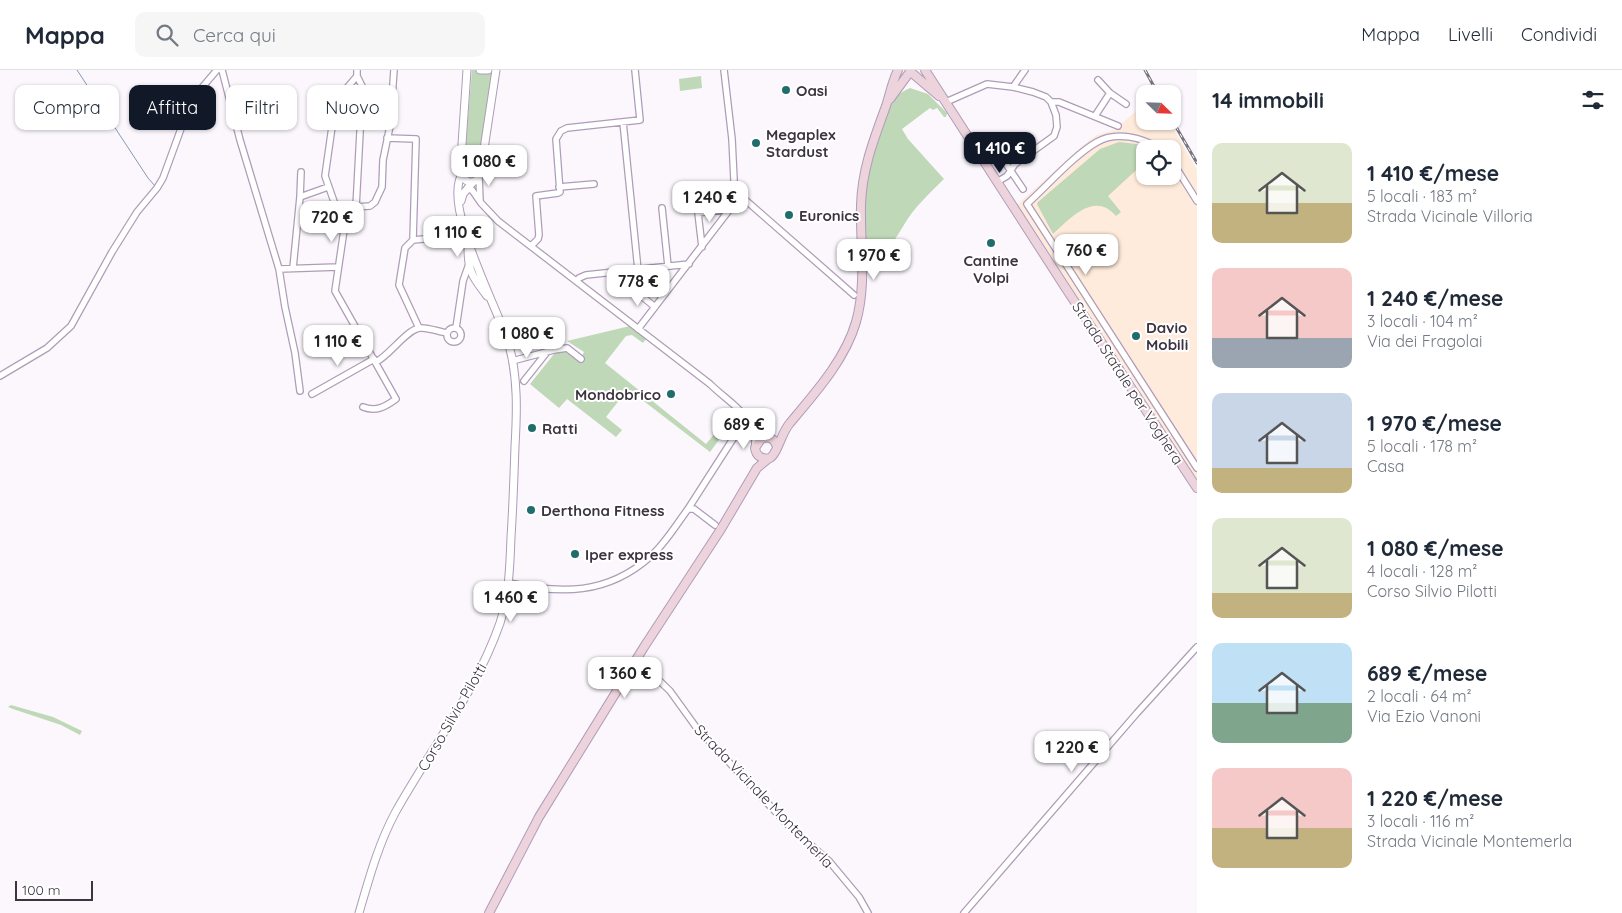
<!DOCTYPE html>
<html lang="it">
<meta charset="utf-8">
<style>
:root{--surface:#fff;--page:#f6f6f7;--text:#1f2937;--muted:#747a83;--line:#e0e1e3;--accent:#111827}
body{margin:0;font-family:Quicksand,sans-serif;background:var(--page);color:var(--text);height:100vh;display:flex;flex-direction:column;font-size:19px;white-space:nowrap}
*{box-sizing:border-box;margin:0}
p{font-size:16px;color:var(--muted)}
.icon{flex:none;width:28px;height:28px;fill:none;stroke:currentColor;stroke-width:2;stroke-linecap:round;stroke-linejoin:round}
.map{position:relative;flex:1;overflow:hidden}
.side{display:flex;flex-direction:column;background:var(--surface);width:425px}
.side>*{flex:none}
.hud{position:absolute;left:15px;top:15px;width:475px;height:45px;display:flex;gap:10px}
.needle{width:32px;rotate:113deg}
.controls{position:absolute;left:1136px;top:15px;display:grid;gap:10px}
.controls a{display:grid;place-items:center;width:45px;height:45px;border-radius:10px;background:var(--surface);box-shadow:0 1px 4px #0004;font-size:25px}
.scale{position:absolute;left:15px;bottom:12px;width:78px;box-sizing:border-box;padding-left:5px;border:2px solid #3c3440;border-top:0;font-size:14px;line-height:18px;white-space:nowrap;color:#3c3440;-webkit-text-stroke:4px #fff;paint-order:stroke}
.price{position:absolute;translate:-50% -42px;padding:0 11px;border-radius:10px;background:#fff;color:#222;font-size:16px;line-height:32px;filter:drop-shadow(0 1px 2px #0008)}
.price::after{content:'';position:absolute;left:50%;top:30px;width:15px;height:11px;margin-left:-8px;background:inherit;clip-path:polygon(0 0,100% 0,50% 100%)}
.price.current{background:var(--accent);color:#fff}
ul{padding:0;list-style:none}
li{display:flex;align-items:center;gap:15px;height:125px;padding:0 15px}
li span{display:grid;place-items:center;flex:none;width:140px;height:100px;border-radius:10px;color:#555}
li>.icon{margin-inline-start:auto}
span .icon{width:60px;height:60px;fill:#fffc;stroke-width:1}
li b{font-size:21px}
h2{display:flex;justify-content:space-between;align-items:center;height:60px;padding:0 15px;font-size:21px}
.pill{padding:0 18px;border-radius:10px;background:var(--surface);box-shadow:0 1px 4px #0004;font-size:18px;line-height:45px}
.pill.current{background:var(--accent);color:#fff}
header{display:flex;align-items:center;gap:30px;box-sizing:border-box;height:70px;padding:0 25px;background:var(--surface);border-bottom:1px solid var(--line)}
header strong{font-size:24px}
nav{display:flex;gap:28px;margin-inline-start:auto;font-size:18px}
.search{width:350px;height:45px;background:var(--page);display:flex;align-items:center;gap:12px;box-sizing:border-box;padding:0 18px;border-radius:10px;color:var(--muted);font-size:19px}
main{display:flex;flex:1;min-height:0}
.map>svg:first-child{display:block}
.industrial{fill:#ffebdb;fill-rule:evenodd}
.green{fill:#bfd8b7}
.lines{fill:none;stroke-linecap:round;stroke-linejoin:round}
.stream{stroke:#839ab1;stroke-width:1}
.minor-casing{stroke:#af9cb9;stroke-width:8}
.tertiary-casing{stroke:#af9cb9;stroke-width:9}
.secondary-casing{stroke:#af9cb9;stroke-width:10}
.minor{stroke:#fff;stroke-width:5.5}
.tertiary{stroke:#fff;stroke-width:7}
.secondary{stroke:#edd3db;stroke-width:8}
.rail-casing{stroke:#79737d;stroke-width:3}
.rail{stroke:#fff;stroke-width:1;stroke-dasharray:4;stroke-linecap:butt}
.poi-dot{fill:#216d6e;stroke:#fff;stroke-width:2}
.labels{text-anchor:middle;dominant-baseline:central;stroke-width:4;stroke-linejoin:round;paint-order:stroke}
.poi-label{font-size:15px;font-weight:bold;fill:#3c3440;stroke:#fff;text-anchor:start}
.street-label{font-size:15px;fill:#3c3440;stroke:#fff}
</style>
<header>
<strong>Mappa</strong>
<div class="search"><svg class="icon" aria-label="search" viewBox="0 0 24 24"><circle cx="10" cy="10" r="6"/><path d="M15 15l6 6"/></svg>Cerca qui</div>
<nav><a>Mappa</a><a>Livelli</a><a>Condividi</a></nav>
</header>
<main>
<div class="map">
<svg width="1197" height="843" viewBox="0 0 1197 843">
<rect width="100%" height="100%" fill="#fbf7fd"/>
<path class="industrial" d="M 1145,34 L 1145,51 L 1169,51 L 1197,100 L 1197,409 L 1147,334 L 1135,312 L 1121,294 L 1018,134 L 1087,72 L 1097,65 L 1114,60 ZM 1145,79 L 1172,79 L 1172,106 L 1145,106 Z"/>
<path class="green" d="M 472,0 L 476,0 L 483,4 L 494,0 L 479,98 L 471,94 L 464,97 Z
M 701,6 L 702,18 L 680,21 L 679,9 Z
M 910,18 L 928,24 L 947,43 L 946,47 L 944,47 L 937,38 L 933,40 L 930,38 L 902,59 L 908,69 L 944,109 C 932,121 919,133 909,147 C 902,157 892,178 881,184 C 875,188 869,183 866,178 C 865,160 864,142 865,124 C 867,102 881,41 897,26 C 900,23 905,20 910,18 Z
M 1119,72 L 1137,74 L 1148,79 L 1145,79 L 1145,92 L 1108,126 L 1121,142 L 1116,146 C 1094,121 1071,148 1053,164 L 1037,134 L 1038,132 L 1100,79 Z
M 630,256 L 646,269 L 643,273 L 632,265 L 626,266 L 605,293 L 706,374 L 722,355 L 727,359 L 710,382 L 628,319 L 606,347 L 622,360 L 616,367 L 567,329 L 559,338 L 530,314 L 554,284 L 564,281 L 582,293 L 584,288 L 582,286 L 584,282 L 567,271 Z
M 11,635 L 53,647 L 82,661 L 80,665 L 61,655 L 13,639 L 8,637 Z"/>
<g class="lines">
<path class="stream" d="M 77,0 L 148,108 L 155,116"/>
<g class="minor-casing">
<path id="minor" d="M 222,0 L 240,70 L 279,199 L 285,237 L 295,283 L 300,321
M 357,0 L 357,6 L 340,26 L 335,36 L 325,106 L 344,160 L 335,221 L 396,329 C 385,337 376,342 363,337
M 1013,17 L 1025,0
M 1110,23 L 1126,34
M 946,32 L 987,14 L 1013,17 L 1033,22 L 1046,27 L 1051,32 L 1056,45 L 1057,57 L 1054,66 L 1015,94 L 1007,106 L 997,112
M 1051,32 L 1059,32 L 1118,56
M 1095,46 L 1110,23 L 1098,10
M 623,52 L 638,200
M 387,68 L 416,69 L 413,170 L 465,165
M 994,76 L 1023,119
M 1160,79 C 1142,67 1116,61 1097,72 C 1074,85 1047,116 1027,134 L 1197,398
M 1172,91 L 1197,131
M 479,105 L 480,131
M 559,117 L 594,114
M 467,119 L 472,120 L 481,133 L 498,151 L 710,314 C 724,328 742,338 751,356
M 733,126 L 742,127 L 854,225
M 300,127 L 301,102
M 334,136 L 356,137 L 362,25 L 362,16 L 357,6
M 356,137 L 370,136 L 375,132 L 382,117 L 383,90 L 390,56 L 394,0
M 662,138 L 668,196
M 413,170 L 405,178 L 399,215 L 419,258
M 531,176 L 538,169 L 539,165 L 536,126 L 558,123 L 560,122 L 556,69 L 561,61 L 567,58 L 640,50 L 635,0
M 702,177 L 698,143 L 730,139
M 293,198 L 300,127 L 328,117
M 279,199 L 338,197
M 613,202 L 634,220 L 651,198
M 577,211 L 579,208 L 586,205 L 689,194
M 634,220 L 655,237
M447 265a7 7 0 1 1 14 0a7 7 0 1 1-14 0Z
M 456,258 L 463,211 L 469,194
M 638,259 L 730,139 L 734,110 L 732,69 L 724,0
M 512,291 L 554,280 L 567,278 L 581,289
M 376,292 C 390,285 407,259 420,258 C 428,257 439,262 447,263
M 0,306 L 47,278 L 71,256 L 112,182 L 137,142 L 157,118 L 163,108 L 190,34 L 199,21 L 217,0
M 524,311 L 547,282
M 312,324 L 374,289
M 755,378 L 755,364 L 751,356 L 768,367
M 688,439 L 747,347
M 509,513 C 561,524 607,525 650,487 C 665,474 676,455 688,439 L 694,439 L 715,455
M 637,589 L 670,621 L 696,657 L 787,754 L 829,791 L 859,827 L 868,843
M 964,843 L 1137,643 L 1197,577"/>
</g>
<g class="tertiary-casing">
<path id="tertiary" d="M 480,0 L 488,0
M463 104a8 8 0 1 1 16 0a8 8 0 1 1-16 0Z
M 479,105 L 482,92 L 496,0
M 461,131 L 463,124 L 473,112
M 468,178 C 468,203 473,207 487,226
M 359,843 C 369,809 378,775 395,743 C 430,680 476,622 500,553 C 509,525 510,496 511,467 C 513,437 514,407 515,376 C 517,342 518,308 509,275 C 499,240 440,133 463,103 L 461,89 L 467,0"/>
</g>
<g class="secondary-casing">
<path id="secondary" d="M 925,0 L 1065,217 L 1197,418
M 912,3 L 939,26
M 890,29 L 909,3
M 777,377 C 775,369 769,365 761,369 L 755,378 C 756,386 762,390 770,388 C 778,383 781,363 790,353 C 815,323 845,290 856,252 C 867,213 860,174 861,135 C 862,99 874,69 886,36 C 890,24 892,12 898,0
M 489,843 L 539,747 L 644,577 L 721,459 L 757,398 L 768,389"/>
</g>
<use href="#minor" class="minor"/>
<use href="#tertiary" class="tertiary"/>
<use href="#secondary" class="secondary"/>
<g class="rail-casing">
<path id="rail" d="M 1145,0 L 1158,24
M 1172,50 L 1197,93"/>
</g>
<use href="#rail" class="rail"/>
</g>
<g class="poi-dot">
<circle cx="786" cy="20" r="5"/>
<circle cx="756" cy="73" r="5"/>
<circle cx="789" cy="145" r="5"/>
<circle cx="991" cy="173" r="5"/>
<circle cx="1136" cy="266" r="5"/>
<circle cx="671" cy="324" r="5"/>
<circle cx="532" cy="358" r="5"/>
<circle cx="531" cy="440" r="5"/>
<circle cx="575" cy="484" r="5"/>
</g>
<g class="labels">
<g class="poi-label">
<text x="796" y="20">Oasi</text>
<text x="766" y="64">Megaplex<tspan x="766" dy="17">Stardust</tspan></text>
<text x="799" y="145">Euronics</text>
<text x="991" y="190" text-anchor="middle">Cantine<tspan x="991" dy="17">Volpi</tspan></text>
<text x="1146" y="257">Davio<tspan x="1146" dy="17">Mobili</tspan></text>
<text x="661" y="324" text-anchor="end">Mondobrico</text>
<text x="542" y="358">Ratti</text>
<text x="541" y="440">Derthona Fitness</text>
<text x="585" y="484">Iper express</text>
</g>
<g class="street-label">
<text transform="translate(1128 313) rotate(57)">Strada Statale per Voghera</text>
<text transform="translate(452 647) rotate(-60)">Corso Silvio Pilotti</text>
<text transform="translate(764 726) rotate(46)">Strada Vicinale Montemerla</text>
</g>
</g>
</svg>
<div class="controls">
<a><svg class="needle" viewBox="-14 -14 28 28"><path d="M0-13l5 13h-10z" fill="#e53935"/><path d="M0 13l5-13h-10z" fill="#747a83"/></svg></a>
<a><svg class="icon" aria-label="locate" viewBox="0 0 24 24"><circle cx="12" cy="12" r="6"/><path d="M12 2v4M12 18v4M2 12h4M18 12h4"/></svg></a>
</div>
<div class="scale">100 m</div>
<b class="price current" style="left:1000px;top:104px">1 410 €</b>
<b class="price" style="left:489px;top:117px">1 080 €</b>
<b class="price" style="left:710px;top:153px">1 240 €</b>
<b class="price" style="left:332px;top:173px">720 €</b>
<b class="price" style="left:458px;top:188px">1 110 €</b>
<b class="price" style="left:1086px;top:206px">760 €</b>
<b class="price" style="left:874px;top:211px">1 970 €</b>
<b class="price" style="left:638px;top:237px">778 €</b>
<b class="price" style="left:527px;top:289px">1 080 €</b>
<b class="price" style="left:338px;top:297px">1 110 €</b>
<b class="price" style="left:744px;top:380px">689 €</b>
<b class="price" style="left:511px;top:553px">1 460 €</b>
<b class="price" style="left:625px;top:629px">1 360 €</b>
<b class="price" style="left:1072px;top:703px">1 220 €</b>
<div class="hud">
<a class="pill">Compra</a>
<a class="pill current">Affitta</a>
<a class="pill">Filtri</a>
<a class="pill">Nuovo</a>
</div>
</div>
<section class="side">
<h2>14 immobili<svg class="icon" aria-label="filters" viewBox="0 0 24 24"><path d="M4 7h16M4 17h16"/><circle cx="9" cy="7" r="2"/><circle cx="15" cy="17" r="2"/></svg></h2>
<ul>
<li><span style="background:linear-gradient(#dfe7d0 60%,#c2b280 0)"><svg class="icon" aria-label="home" viewBox="0 0 24 24"><path d="M3 11l9-7 9 7M6 9v11h12V9"/></svg></span><div><b>1 410 €/mese</b><p>5 locali · 183 m²</p><p>Strada Vicinale Villoria</p></div></li>
<li><span style="background:linear-gradient(#f6c9c9 70%,#9aa5b1 0)"><svg class="icon" aria-label="home" viewBox="0 0 24 24"><path d="M3 11l9-7 9 7M6 9v11h12V9"/></svg></span><div><b>1 240 €/mese</b><p>3 locali · 104 m²</p><p>Via dei Fragolai</p></div></li>
<li><span style="background:linear-gradient(#c9d6e8 75%,#c2b280 0)"><svg class="icon" aria-label="home" viewBox="0 0 24 24"><path d="M3 11l9-7 9 7M6 9v11h12V9"/></svg></span><div><b>1 970 €/mese</b><p>5 locali · 178 m²</p><p>Casa</p></div></li>
<li><span style="background:linear-gradient(#dfe7d0 75%,#c2b280 0)"><svg class="icon" aria-label="home" viewBox="0 0 24 24"><path d="M3 11l9-7 9 7M6 9v11h12V9"/></svg></span><div><b>1 080 €/mese</b><p>4 locali · 128 m²</p><p>Corso Silvio Pilotti</p></div></li>
<li><span style="background:linear-gradient(#bfe0f5 60%,#7fa58c 0)"><svg class="icon" aria-label="home" viewBox="0 0 24 24"><path d="M3 11l9-7 9 7M6 9v11h12V9"/></svg></span><div><b>689 €/mese</b><p>2 locali · 64 m²</p><p>Via Ezio Vanoni</p></div></li>
<li><span style="background:linear-gradient(#f6c9c9 60%,#c2b280 0)"><svg class="icon" aria-label="home" viewBox="0 0 24 24"><path d="M3 11l9-7 9 7M6 9v11h12V9"/></svg></span><div><b>1 220 €/mese</b><p>3 locali · 116 m²</p><p>Strada Vicinale Montemerla</p></div></li>
</ul>
</section>
</main>
